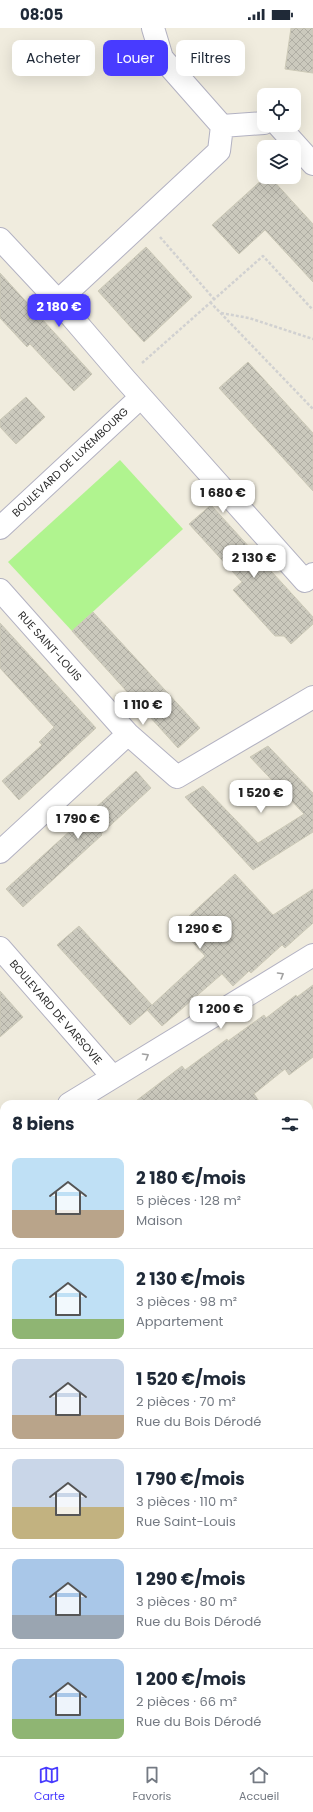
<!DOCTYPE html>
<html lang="fr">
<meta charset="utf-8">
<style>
:root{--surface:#fff;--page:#f6f6f7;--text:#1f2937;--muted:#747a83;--line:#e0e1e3;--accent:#483bff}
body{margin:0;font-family:Poppins,sans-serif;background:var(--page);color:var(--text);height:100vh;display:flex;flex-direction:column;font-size:15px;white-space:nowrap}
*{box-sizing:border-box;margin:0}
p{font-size:13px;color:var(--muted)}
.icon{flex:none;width:22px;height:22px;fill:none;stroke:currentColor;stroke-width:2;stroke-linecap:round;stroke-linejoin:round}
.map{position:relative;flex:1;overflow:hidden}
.panel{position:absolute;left:0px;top:1072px;width:313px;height:656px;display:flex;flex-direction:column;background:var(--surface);border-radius:12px 12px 0 0;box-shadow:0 4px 16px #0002}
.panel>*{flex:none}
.hud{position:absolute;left:12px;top:12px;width:289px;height:36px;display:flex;gap:8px}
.buttons{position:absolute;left:257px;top:60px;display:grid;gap:8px}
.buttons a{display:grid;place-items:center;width:44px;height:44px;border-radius:8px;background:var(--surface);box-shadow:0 4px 16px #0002;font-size:20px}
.price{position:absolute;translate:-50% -34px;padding:0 9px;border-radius:8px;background:#fff;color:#222;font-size:13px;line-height:26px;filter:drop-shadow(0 1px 2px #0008)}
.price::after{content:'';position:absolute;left:50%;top:24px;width:12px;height:9px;margin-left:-6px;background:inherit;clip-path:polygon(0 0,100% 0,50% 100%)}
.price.current{background:var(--accent);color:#fff}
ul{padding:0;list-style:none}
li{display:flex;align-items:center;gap:12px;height:100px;padding:0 12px}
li+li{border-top:1px solid var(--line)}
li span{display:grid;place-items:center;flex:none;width:112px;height:80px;border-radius:8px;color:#555}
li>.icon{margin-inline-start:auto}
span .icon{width:48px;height:48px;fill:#fffc;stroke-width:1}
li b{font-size:17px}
h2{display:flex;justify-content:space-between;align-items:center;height:48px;padding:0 12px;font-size:17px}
.tag{padding:0 14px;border-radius:8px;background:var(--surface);box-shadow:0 4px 16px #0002;font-size:14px;line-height:36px}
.tag.current{background:var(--accent);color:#fff}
.status{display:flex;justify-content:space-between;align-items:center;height:28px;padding:0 20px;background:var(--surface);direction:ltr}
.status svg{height:11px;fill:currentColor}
.dock{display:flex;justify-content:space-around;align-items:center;height:56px;border-top:1px solid var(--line);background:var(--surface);font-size:11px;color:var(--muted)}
.dock a{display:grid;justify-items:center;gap:2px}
.dock .current{color:var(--accent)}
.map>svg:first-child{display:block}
.pitch{fill:#b0f48f}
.building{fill:url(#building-cross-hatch);stroke:#ccc9b7}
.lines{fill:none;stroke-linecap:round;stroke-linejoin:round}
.lane-casing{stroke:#b3b2c2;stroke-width:13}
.street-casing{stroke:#b3b2c2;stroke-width:24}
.secondary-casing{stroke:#b3b2c2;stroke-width:24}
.path{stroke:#d1d1d1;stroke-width:2.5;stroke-dasharray:3 2;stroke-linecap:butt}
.lane{stroke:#fff;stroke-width:11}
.street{stroke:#fff;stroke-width:22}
.secondary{stroke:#fff;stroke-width:22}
.oneway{stroke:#a0a0a0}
.labels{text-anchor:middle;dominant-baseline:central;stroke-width:4;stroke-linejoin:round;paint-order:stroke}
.street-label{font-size:11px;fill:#2d2d2d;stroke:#fff}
</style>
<div class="status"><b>08:05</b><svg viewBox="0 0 49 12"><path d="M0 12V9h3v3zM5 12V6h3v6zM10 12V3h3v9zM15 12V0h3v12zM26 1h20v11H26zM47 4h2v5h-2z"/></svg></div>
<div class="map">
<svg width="313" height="1728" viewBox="0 0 313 1728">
<defs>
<pattern id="building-cross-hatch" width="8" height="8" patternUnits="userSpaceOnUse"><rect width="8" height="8" fill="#cbc9bd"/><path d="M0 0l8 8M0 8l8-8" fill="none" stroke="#afada3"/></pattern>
</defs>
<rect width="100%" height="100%" fill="#f0ecde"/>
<path class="pitch" d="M 120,432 L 183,501 L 72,603 L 8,534 Z"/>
<path class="building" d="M 291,0 L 313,0 L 313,45 L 285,41 Z
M 265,149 L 270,149 L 313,196 L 313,254 L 265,202 L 239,226 L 212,197 Z
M 146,219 L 192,269 L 144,314 L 98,263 Z
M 0,245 L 92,346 L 74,363 L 30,316 L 27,319 L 0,290 Z
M 248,334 L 313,405 L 313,463 L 219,360 Z
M 26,369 L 45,389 L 16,416 L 0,399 L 0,392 Z
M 211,477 L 313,589 L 313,596 L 291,616 L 284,608 L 275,608 L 233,562 L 242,554 L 189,496 Z
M 93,584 L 200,700 L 178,720 L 72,603 Z
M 0,595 L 96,700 L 19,772 L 2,753 L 42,717 L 39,714 L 54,699 L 0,640 Z
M 268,718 L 313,765 L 313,804 L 253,842 L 185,769 L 203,758 L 258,815 L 304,786 L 250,729 Z
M 136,743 L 151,760 L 101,806 L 102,807 L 23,879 L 6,861 Z
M 235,846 L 273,887 L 313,861 L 313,895 L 285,920 L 282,917 L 251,945 L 249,943 L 233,958 L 222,946 L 162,998 L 147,982 L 151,979 L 130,997 L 57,917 L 79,898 L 152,977 L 205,928 L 187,908 L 196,900 L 187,890 Z
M 313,957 L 313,1029 L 289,1047 L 285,1041 L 254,1066 L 261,1076 L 132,1076 L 182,1038 L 185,1042 L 227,1011 L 228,1013 L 264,987 L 266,990 L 296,967 L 297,969 Z
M 0,963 L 23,989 L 0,1009 Z"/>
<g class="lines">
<g class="lane-casing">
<path id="lane" d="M 290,1724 L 293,1728"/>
</g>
<g class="street-casing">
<path id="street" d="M 278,97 L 313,136
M 222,98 L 264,95
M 0,211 L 58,273 L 125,351 L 305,553 L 313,546
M 58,273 L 219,123 L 222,98 L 162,30 L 153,0
M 0,500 L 141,369
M 0,562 L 128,706 L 0,824
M 128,706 L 177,749 L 313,669
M 0,920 L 112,1048
M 69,1076 L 313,927
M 0,1120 L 4,1118
M 309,1632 L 313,1633"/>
</g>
<g class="secondary-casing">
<path id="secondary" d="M 309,1553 L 313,1550
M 0,1634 L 4,1638
M 81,1724 L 84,1728
M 122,1728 L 126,1724"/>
</g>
<path class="path" d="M 160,209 L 214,271
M 210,274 L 313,381
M 221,285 L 249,290 L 313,311
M 142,335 L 263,228 L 313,282"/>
<use href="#lane" class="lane"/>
<use href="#street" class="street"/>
<use href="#secondary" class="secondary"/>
</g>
<defs><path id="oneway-chevron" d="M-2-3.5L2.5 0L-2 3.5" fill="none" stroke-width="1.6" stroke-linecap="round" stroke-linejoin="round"/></defs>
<g class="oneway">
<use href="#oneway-chevron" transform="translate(281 947) rotate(-31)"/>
<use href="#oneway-chevron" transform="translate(146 1028) rotate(-31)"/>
</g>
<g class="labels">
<g class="street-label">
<text transform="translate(70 434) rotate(-43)">BOULEVARD DE LUXEMBOURG</text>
<text transform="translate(50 618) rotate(48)">RUE SAINT-LOUIS</text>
<text transform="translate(56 984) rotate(49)">BOULEVARD DE VARSOVIE</text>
</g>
</g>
</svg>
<div class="buttons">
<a><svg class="icon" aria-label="locate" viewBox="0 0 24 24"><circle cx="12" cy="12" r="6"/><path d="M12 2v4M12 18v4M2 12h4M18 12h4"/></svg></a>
<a><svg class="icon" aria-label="layers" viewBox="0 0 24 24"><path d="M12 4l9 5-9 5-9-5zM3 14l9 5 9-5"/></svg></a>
</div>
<b class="price current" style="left:59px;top:300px">2 180 €</b>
<b class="price" style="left:223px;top:486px">1 680 €</b>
<b class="price" style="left:254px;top:551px">2 130 €</b>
<b class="price" style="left:143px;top:698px">1 110 €</b>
<b class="price" style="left:261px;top:786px">1 520 €</b>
<b class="price" style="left:78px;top:812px">1 790 €</b>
<b class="price" style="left:200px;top:922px">1 290 €</b>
<b class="price" style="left:221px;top:1002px">1 200 €</b>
<div class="hud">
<a class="tag">Acheter</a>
<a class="tag current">Louer</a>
<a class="tag">Filtres</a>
</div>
<section class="panel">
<h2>8 biens<svg class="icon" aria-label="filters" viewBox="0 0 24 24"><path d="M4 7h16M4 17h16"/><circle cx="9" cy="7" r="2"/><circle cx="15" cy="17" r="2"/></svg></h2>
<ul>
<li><span style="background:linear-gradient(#bfe0f5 65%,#b9a48a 0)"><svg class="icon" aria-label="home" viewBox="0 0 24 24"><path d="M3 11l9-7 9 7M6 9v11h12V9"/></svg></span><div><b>2 180 €/mois</b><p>5 pièces · 128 m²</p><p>Maison</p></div></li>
<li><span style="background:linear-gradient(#bfe0f5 75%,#8fb573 0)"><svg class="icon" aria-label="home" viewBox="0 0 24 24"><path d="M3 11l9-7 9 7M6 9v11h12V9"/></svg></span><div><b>2 130 €/mois</b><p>3 pièces · 98 m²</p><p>Appartement</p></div></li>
<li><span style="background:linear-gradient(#c9d6e8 70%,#b9a48a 0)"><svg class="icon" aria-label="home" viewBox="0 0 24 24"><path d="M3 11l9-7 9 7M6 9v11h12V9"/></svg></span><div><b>1 520 €/mois</b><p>2 pièces · 70 m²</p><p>Rue du Bois Dérodé</p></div></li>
<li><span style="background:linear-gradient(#c9d6e8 60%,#c2b280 0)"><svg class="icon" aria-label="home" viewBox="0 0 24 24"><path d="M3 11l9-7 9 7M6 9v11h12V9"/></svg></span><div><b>1 790 €/mois</b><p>3 pièces · 110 m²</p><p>Rue Saint-Louis</p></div></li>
<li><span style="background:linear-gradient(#a9c7e8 70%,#9aa5b1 0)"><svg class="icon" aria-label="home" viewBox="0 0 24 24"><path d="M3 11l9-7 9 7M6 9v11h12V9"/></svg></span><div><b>1 290 €/mois</b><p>3 pièces · 80 m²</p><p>Rue du Bois Dérodé</p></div></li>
<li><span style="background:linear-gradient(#a9c7e8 75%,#8fb573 0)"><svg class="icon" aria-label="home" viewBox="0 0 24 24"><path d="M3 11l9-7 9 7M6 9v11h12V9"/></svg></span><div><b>1 200 €/mois</b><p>2 pièces · 66 m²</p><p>Rue du Bois Dérodé</p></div></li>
</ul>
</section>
</div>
<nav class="dock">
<a class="current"><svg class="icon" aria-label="map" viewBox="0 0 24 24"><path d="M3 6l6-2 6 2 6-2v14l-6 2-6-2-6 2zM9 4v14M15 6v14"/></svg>Carte</a>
<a><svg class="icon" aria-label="saved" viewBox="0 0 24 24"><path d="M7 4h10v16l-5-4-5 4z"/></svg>Favoris</a>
<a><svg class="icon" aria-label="home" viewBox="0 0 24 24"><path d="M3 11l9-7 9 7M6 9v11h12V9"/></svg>Accueil</a>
</nav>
